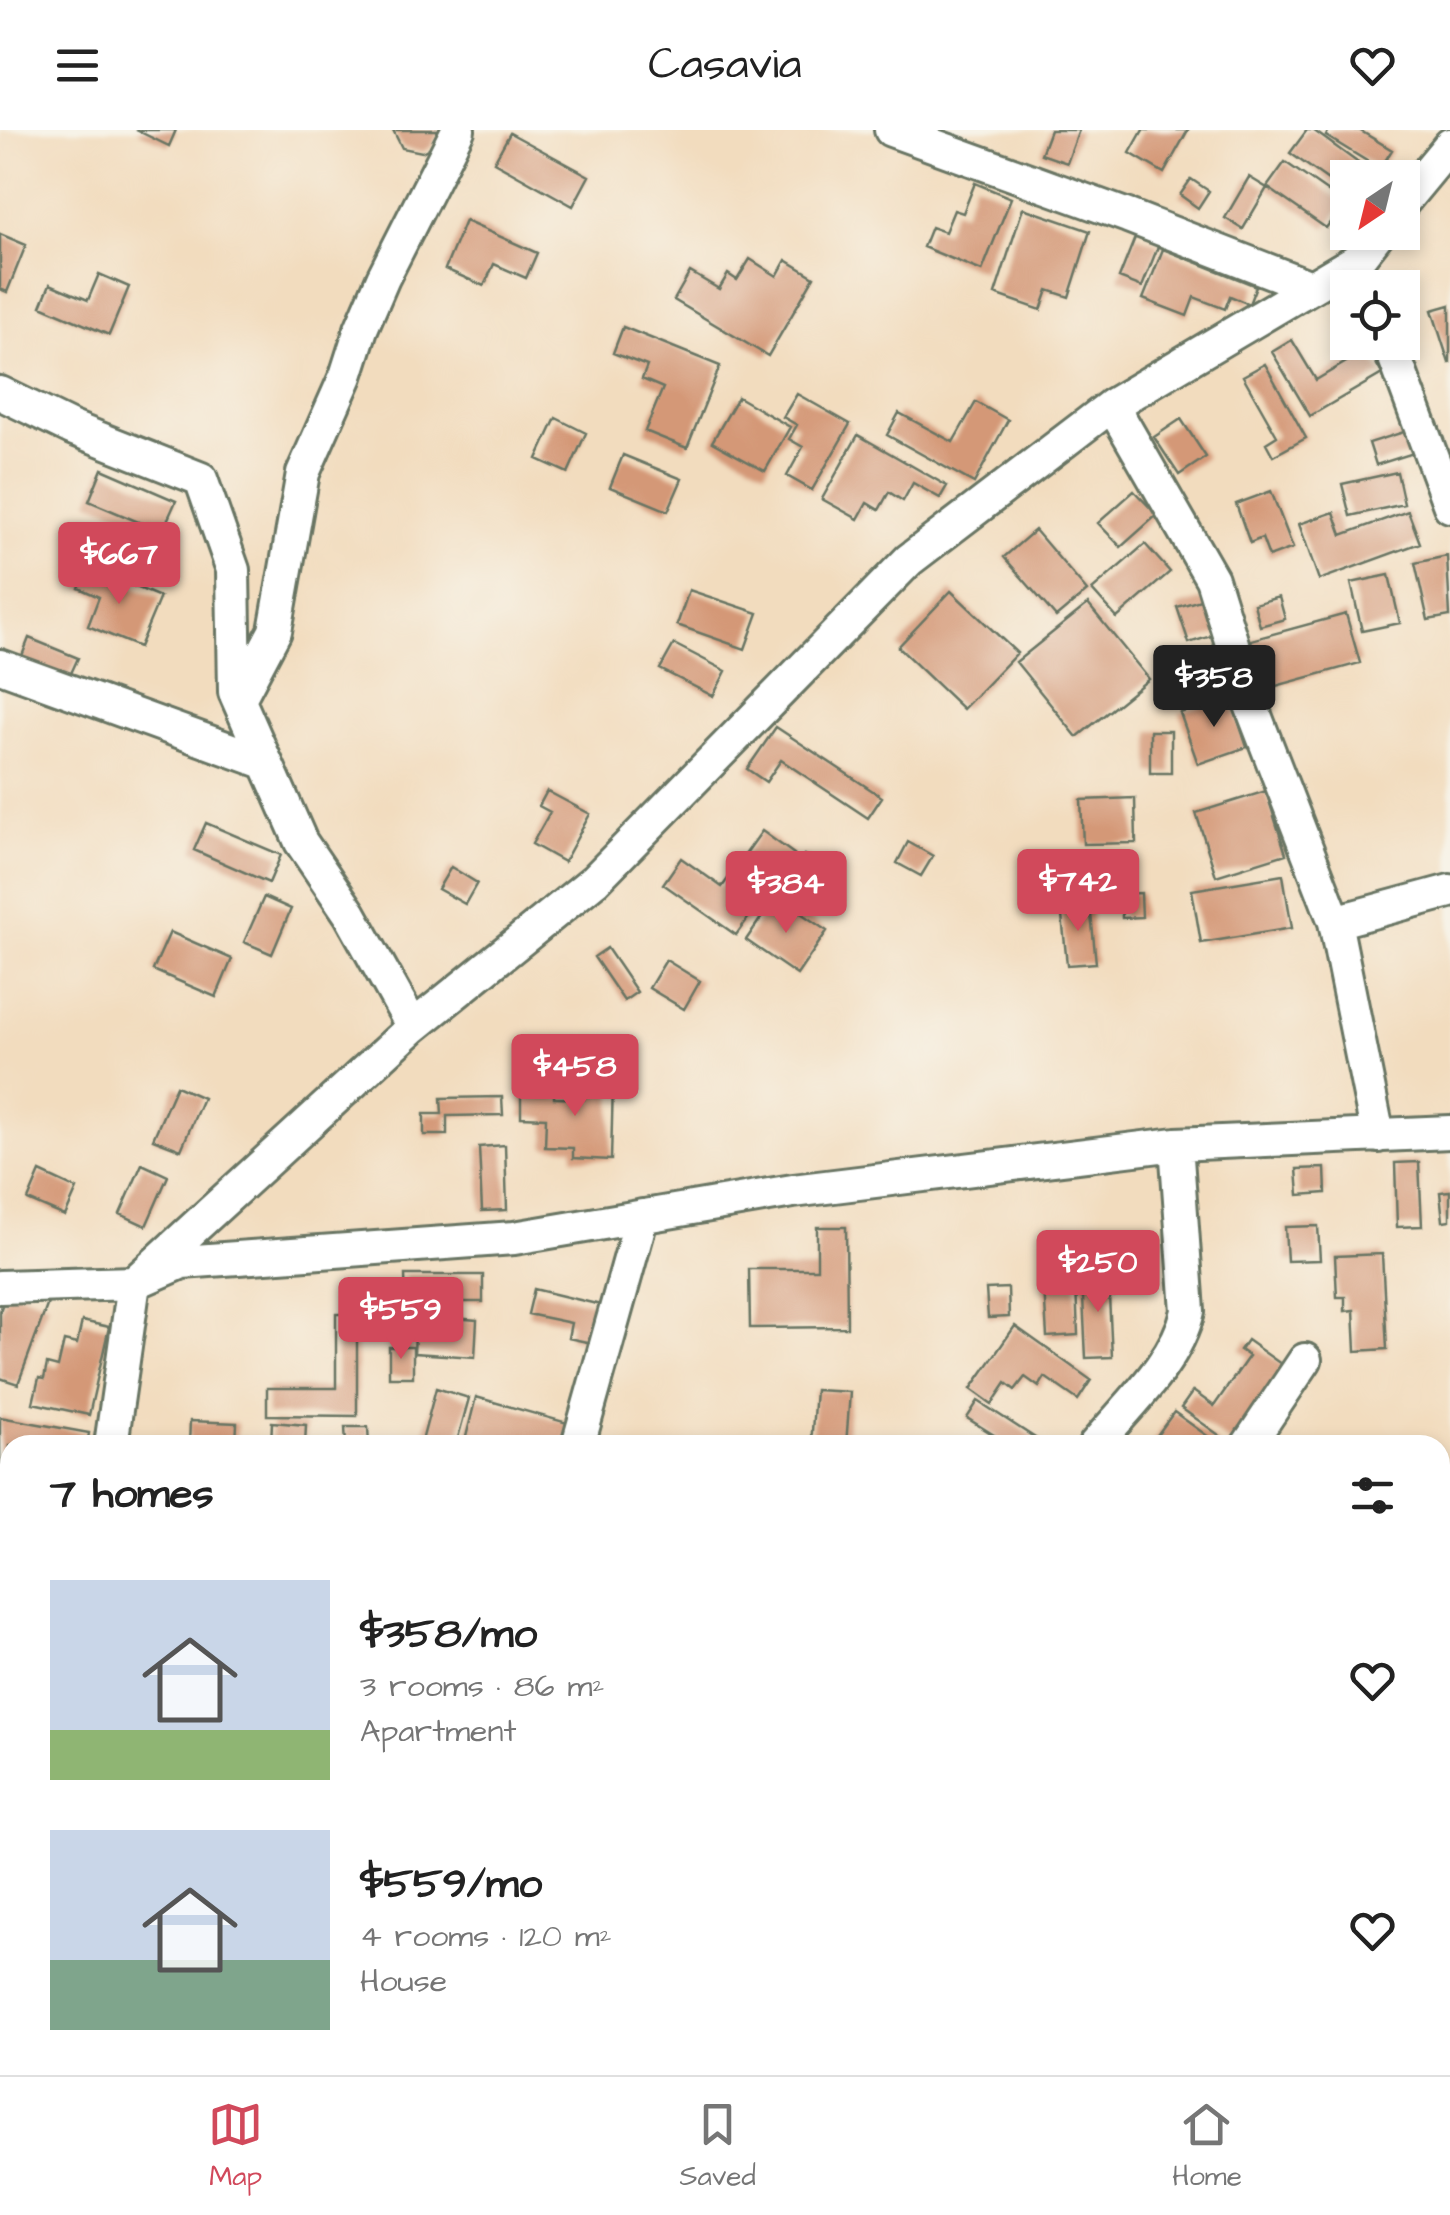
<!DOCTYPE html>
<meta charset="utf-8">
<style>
:root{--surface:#fff;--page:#f6f6f6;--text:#222;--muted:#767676;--line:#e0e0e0;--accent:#d1495b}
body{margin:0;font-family:"Architects Daughter",sans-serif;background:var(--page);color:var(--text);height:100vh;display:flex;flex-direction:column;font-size:38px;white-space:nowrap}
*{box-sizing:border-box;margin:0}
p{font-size:32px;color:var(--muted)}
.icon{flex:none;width:55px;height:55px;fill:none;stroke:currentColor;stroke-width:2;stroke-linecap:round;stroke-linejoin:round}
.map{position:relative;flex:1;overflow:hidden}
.panel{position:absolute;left:0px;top:1305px;width:1450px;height:640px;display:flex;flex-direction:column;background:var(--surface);border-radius:30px 30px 0 0;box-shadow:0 5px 15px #0003}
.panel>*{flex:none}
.needle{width:65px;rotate:215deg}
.tools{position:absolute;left:1330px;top:30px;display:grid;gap:20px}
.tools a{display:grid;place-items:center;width:90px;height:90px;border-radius:0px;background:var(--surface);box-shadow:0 5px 15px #0003;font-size:50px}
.price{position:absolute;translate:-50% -85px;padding:0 22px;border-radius:10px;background:var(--accent);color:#fff;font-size:32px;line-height:65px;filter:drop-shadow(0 2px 5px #0008)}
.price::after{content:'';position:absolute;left:50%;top:60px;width:30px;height:22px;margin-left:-15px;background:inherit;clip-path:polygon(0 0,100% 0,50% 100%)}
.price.active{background:#222;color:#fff}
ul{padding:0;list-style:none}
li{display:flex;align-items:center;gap:30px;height:250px;padding:0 50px}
li span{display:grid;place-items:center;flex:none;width:280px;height:200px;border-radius:0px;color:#555}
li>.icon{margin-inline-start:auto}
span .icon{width:120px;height:120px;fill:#fffc;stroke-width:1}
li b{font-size:42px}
h2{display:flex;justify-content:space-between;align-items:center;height:120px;padding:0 50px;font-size:42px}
header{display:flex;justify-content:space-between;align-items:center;height:130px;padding:0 50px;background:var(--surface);font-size:45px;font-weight:600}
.menu{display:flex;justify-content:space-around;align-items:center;height:140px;border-top:2px solid var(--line);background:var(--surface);font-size:28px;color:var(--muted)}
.menu a{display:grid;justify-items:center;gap:5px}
.menu .active{color:var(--accent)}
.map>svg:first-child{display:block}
.building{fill:#d49877}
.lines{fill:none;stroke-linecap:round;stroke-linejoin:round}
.street-casing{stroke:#697564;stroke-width:38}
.street{stroke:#fff;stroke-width:32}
</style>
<header><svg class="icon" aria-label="menu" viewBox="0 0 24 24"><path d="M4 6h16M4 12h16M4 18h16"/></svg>Casavia<svg class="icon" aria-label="heart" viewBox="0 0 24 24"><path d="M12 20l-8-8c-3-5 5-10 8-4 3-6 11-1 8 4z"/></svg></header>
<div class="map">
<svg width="1450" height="1945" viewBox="0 0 1450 1945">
<rect width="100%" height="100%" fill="#f7f3e8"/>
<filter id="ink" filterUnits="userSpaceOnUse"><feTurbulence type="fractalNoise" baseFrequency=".01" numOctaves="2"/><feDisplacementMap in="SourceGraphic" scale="20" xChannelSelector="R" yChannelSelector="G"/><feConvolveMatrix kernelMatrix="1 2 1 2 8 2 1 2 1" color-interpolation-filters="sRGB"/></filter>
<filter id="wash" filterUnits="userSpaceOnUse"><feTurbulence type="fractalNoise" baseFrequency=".0048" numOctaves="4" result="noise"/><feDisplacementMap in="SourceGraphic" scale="40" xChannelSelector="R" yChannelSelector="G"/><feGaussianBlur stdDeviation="2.25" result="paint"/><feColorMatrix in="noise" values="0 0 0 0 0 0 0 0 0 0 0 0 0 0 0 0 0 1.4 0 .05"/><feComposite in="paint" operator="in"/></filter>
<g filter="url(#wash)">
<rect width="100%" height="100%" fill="#f2dcbe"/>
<g id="blocks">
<path class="building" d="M 136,0 L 176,0 L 169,16 Z
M 393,0 L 440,0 L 431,17 L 422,22 L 402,18 Z
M 1050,0 L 1079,0 L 1067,33 L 1041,24 Z
M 1143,0 L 1188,0 L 1164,43 L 1130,23 Z
M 1307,0 L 1313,0 L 1379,48 L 1348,48 L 1348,64 L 1290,23 Z
M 1329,0 L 1359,0 L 1392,20 L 1380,39 L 1326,6 Z
M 510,3 L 589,46 L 573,76 L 494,32 Z
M 1285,32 L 1344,73 L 1326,98 L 1267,57 Z
M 1249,47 L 1267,58 L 1243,99 L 1225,88 Z
M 1191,49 L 1209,61 L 1198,78 L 1180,65 Z
M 975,53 L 1011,68 L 982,141 L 923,117 L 931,97 L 945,102 L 954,80 L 963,83 Z
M 1023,78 L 1090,101 L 1069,167 L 1048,160 L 1041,180 L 995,164 Z
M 465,91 L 537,123 L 526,148 L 494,134 L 484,156 L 445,139 Z
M 0,104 L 26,115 L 7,162 L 0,159 Z
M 1136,105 L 1159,114 L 1142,157 L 1119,148 Z
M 1163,119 L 1256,156 L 1249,174 L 1230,166 L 1225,179 L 1194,167 L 1187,186 L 1143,169 Z
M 750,129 L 777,146 L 786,130 L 814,147 L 768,226 L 674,170 L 690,142 L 719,159 L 728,144 L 737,150 Z
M 99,144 L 129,157 L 109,205 L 41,176 L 50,154 L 88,170 Z
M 1450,175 L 1450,233 L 1449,233 L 1432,180 Z
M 623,197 L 720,236 L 687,318 L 645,301 L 663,258 L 642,249 L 647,236 L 613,223 Z
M 1292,210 L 1316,250 L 1368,219 L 1382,244 L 1310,286 L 1272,222 Z
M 1265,234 L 1306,308 L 1273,326 L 1266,313 L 1277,306 L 1243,246 Z
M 797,264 L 850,294 L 812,360 L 787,346 L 803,317 L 789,309 L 797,295 L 783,287 Z
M 738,267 L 790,297 L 765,341 L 712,312 Z
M 976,272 L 1008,290 L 974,353 L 887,305 L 899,283 L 953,312 Z
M 556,288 L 586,303 L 568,343 L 537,329 Z
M 1181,289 L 1206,327 L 1179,345 L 1154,307 Z
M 1413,299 L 1420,321 L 1376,335 L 1369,313 Z
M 858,305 L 947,356 L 940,368 L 913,353 L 903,371 L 889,362 L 879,380 L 867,373 L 858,389 L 822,369 Z
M 623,325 L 682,349 L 668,381 L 610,357 Z
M 102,339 L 176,371 L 162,402 L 89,371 Z
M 1397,342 L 1404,374 L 1350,386 L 1342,354 Z
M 1134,361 L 1157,385 L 1121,417 L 1098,393 Z
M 1271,361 L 1293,418 L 1269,427 L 1262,408 L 1250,413 L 1236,374 Z
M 1408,381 L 1420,413 L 1319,450 L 1299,394 L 1334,382 L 1342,405 Z
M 1035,400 L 1087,461 L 1056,487 L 1004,427 Z
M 1145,414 L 1170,442 L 1117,488 L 1092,460 Z
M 1447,426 L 1450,486 L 1428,490 L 1415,433 Z
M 88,437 L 160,467 L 139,517 L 88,496 L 99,467 L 79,458 Z
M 1389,445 L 1400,493 L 1362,501 L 1351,453 Z
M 689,460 L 758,483 L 745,519 L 677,495 Z
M 951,461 L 1017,523 L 963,579 L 898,517 Z
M 1210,467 L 1221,503 L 1189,513 L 1177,477 Z
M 1279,467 L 1285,489 L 1260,496 L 1254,474 Z
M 1088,474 L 1149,549 L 1077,607 L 1016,532 Z
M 1346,484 L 1360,533 L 1265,559 L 1251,510 Z
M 29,508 L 78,528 L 68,550 L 20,531 Z
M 674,514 L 726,541 L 713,566 L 660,539 Z
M 1230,566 L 1247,617 L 1198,634 L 1180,583 Z
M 776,597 L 882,667 L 868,688 L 781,630 L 766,652 L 747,639 Z
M 1150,601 L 1171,601 L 1171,643 L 1150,643 Z
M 547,661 L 590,684 L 564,732 L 532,714 L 550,682 L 539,676 Z
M 1266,661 L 1286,724 L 1216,746 L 1196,683 Z
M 1135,668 L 1136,713 L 1083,714 L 1081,670 Z
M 206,693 L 281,725 L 269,753 L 194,720 Z
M 762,701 L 794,724 L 736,805 L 663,754 L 681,728 L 722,757 Z
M 908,712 L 933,726 L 921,746 L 897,733 Z
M 804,725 L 836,749 L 820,771 L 788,748 Z
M 451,737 L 477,753 L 465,774 L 438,759 Z
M 1283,745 L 1292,798 L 1201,813 L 1192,760 Z
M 1141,763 L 1142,787 L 1122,788 L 1121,764 Z
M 776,766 L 827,801 L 797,845 L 746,810 Z
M 264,767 L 291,779 L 272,824 L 244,812 Z
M 1090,774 L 1096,833 L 1067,835 L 1061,776 Z
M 170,802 L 232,829 L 216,867 L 153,840 Z
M 607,818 L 637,862 L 624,871 L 594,827 Z
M 666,830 L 700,851 L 684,879 L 649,858 Z
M 577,915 L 605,916 L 604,942 L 577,941 Z
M 585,951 L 613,952 L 611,1030 L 573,1028 L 573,1018 L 545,1017 L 546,988 L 521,987 L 521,957 L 554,958 L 554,968 L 584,969 Z
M 176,956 L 203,968 L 181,1020 L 153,1009 Z
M 502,967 L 503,985 L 447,986 L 447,1005 L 424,1005 L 424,984 L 442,984 L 441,968 Z
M 505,1015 L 507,1080 L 482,1081 L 479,1017 Z
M 1419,1032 L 1422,1096 L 1397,1097 L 1395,1033 Z
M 142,1034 L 168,1046 L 146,1096 L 120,1084 Z
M 1325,1038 L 1326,1063 L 1299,1065 L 1297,1039 Z
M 40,1042 L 77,1059 L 65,1086 L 28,1070 Z
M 1450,1061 L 1450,1090 L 1443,1091 L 1440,1062 Z
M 1318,1096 L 1320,1130 L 1287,1131 L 1285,1097 Z
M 817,1097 L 846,1097 L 847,1197 L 750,1198 L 749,1139 L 817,1139 Z
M 1382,1124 L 1387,1219 L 1356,1221 L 1354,1180 L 1345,1181 L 1345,1167 L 1337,1167 L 1335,1126 Z
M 405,1145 L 483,1145 L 483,1172 L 406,1172 Z
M 1113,1145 L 1115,1166 L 1109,1166 L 1112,1227 L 1086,1228 L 1082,1147 Z
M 1076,1155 L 1078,1205 L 1047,1207 L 1044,1156 Z
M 1008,1158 L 1009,1187 L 988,1188 L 986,1159 Z
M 8,1159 L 48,1173 L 18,1254 L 0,1248 L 0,1181 Z
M 534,1159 L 609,1177 L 601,1215 L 568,1208 L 571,1193 L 528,1184 Z
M 336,1184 L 357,1184 L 357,1286 L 267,1285 L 267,1258 L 336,1258 Z
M 416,1185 L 477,1190 L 475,1227 L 414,1223 Z
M 82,1191 L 109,1197 L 89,1285 L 33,1273 L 39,1248 L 44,1249 L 47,1234 L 58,1237 L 64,1211 L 77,1214 Z
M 1015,1196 L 1091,1250 L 1078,1270 L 1045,1247 L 1039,1257 L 1025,1247 L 1015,1260 L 1006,1253 L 992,1274 L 971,1259 Z
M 1247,1210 L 1288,1239 L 1233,1315 L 1181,1278 L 1193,1261 L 1214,1276 L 1249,1226 L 1240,1220 Z
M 389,1217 L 413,1217 L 413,1247 L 389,1247 Z
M 436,1258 L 469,1268 L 456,1315 L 421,1315 Z
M 815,1260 L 850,1262 L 846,1315 L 811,1315 Z
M 476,1267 L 571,1294 L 565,1315 L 464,1315 Z
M 978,1271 L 1046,1315 L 992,1315 L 997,1307 L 967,1288 Z
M 1174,1282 L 1220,1315 L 1150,1315 Z
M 0,1287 L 89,1303 L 87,1315 L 10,1315 L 10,1389 L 0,1387 Z
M 190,1291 L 237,1293 L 236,1315 L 189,1315 Z
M 272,1292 L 306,1295 L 305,1315 L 271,1315 Z
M 345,1297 L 368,1297 L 369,1315 L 346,1315 Z
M 1450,1478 L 1450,1511 L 1440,1503 L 1440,1491 Z
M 762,1935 L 793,1935 L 785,1945 L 773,1945 Z
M 827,1935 L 853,1935 L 864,1945 L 818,1945 Z
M 869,1935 L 911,1935 L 923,1945 L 881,1945 Z"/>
</g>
</g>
<g filter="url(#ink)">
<use href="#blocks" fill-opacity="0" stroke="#697564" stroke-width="2.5"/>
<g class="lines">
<g class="street-casing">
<path id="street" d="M 891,0 L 1128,86 L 1308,156
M 1402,73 L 1450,15
M 1389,212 L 1450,376
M 0,263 L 72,298 L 201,349 L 233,440 L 235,562 L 301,712 L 350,784 L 413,897
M 1112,275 L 1212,449 L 1251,575 L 1335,792 L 1378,1006
M 0,536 L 264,632
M 240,567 L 275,501 L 303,343 L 346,246 L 361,199 L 383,148 L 458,0
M 1335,792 L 1450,761
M 0,1157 L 134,1153 L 182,1132 L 514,1108 L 793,1061 L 1176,1014 L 1450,1002
M 111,1315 L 134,1153 L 413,897 L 595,750 L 909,430 L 1112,275 L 1357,130 L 1379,102
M 578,1315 L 642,1086
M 1095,1315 C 1128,1275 1176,1233 1188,1181 L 1176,1014
M 1248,1315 L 1305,1230
M 1440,1450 L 1450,1436
M 1440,1665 L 1450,1653
M 1187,1935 L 1202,1945
M 287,1945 L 299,1935
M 1252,1945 L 1259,1935"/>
</g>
<use href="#street" class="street"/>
</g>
</g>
</svg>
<div class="tools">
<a><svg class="needle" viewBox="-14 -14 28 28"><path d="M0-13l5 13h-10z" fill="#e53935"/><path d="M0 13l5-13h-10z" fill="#767676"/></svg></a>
<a><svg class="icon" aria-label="locate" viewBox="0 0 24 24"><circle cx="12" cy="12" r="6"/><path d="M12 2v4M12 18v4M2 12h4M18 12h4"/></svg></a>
</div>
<b class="price" style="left:119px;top:477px">$667</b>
<b class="price active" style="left:1214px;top:600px">$358</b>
<b class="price" style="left:1078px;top:804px">$742</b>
<b class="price" style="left:786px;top:806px">$384</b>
<b class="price" style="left:575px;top:989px">$458</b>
<b class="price" style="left:1098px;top:1185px">$250</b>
<b class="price" style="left:401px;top:1232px">$559</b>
<section class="panel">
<h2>7 homes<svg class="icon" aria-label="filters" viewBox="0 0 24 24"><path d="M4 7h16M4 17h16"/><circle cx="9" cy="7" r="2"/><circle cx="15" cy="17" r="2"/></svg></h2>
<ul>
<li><span style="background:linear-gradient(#c9d6e8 75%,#8fb573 0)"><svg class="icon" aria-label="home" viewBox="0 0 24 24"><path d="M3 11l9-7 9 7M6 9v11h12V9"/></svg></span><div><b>$358/mo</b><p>3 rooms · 86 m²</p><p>Apartment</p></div><svg class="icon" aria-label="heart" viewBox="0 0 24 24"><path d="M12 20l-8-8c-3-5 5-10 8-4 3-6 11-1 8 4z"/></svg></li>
<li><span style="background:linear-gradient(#c9d6e8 65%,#7fa58c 0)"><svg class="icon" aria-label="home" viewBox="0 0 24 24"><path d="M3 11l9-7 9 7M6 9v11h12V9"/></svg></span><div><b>$559/mo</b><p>4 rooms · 120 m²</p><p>House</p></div><svg class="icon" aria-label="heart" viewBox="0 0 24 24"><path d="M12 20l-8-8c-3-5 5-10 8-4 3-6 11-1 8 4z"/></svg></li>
</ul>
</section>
</div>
<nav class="menu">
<a class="active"><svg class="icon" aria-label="map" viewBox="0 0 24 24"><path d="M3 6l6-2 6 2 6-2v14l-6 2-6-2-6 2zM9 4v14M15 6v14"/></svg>Map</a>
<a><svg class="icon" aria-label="saved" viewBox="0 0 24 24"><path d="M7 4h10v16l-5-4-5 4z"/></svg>Saved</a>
<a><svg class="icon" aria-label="home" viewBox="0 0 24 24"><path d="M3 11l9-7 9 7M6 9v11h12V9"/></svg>Home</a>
</nav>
